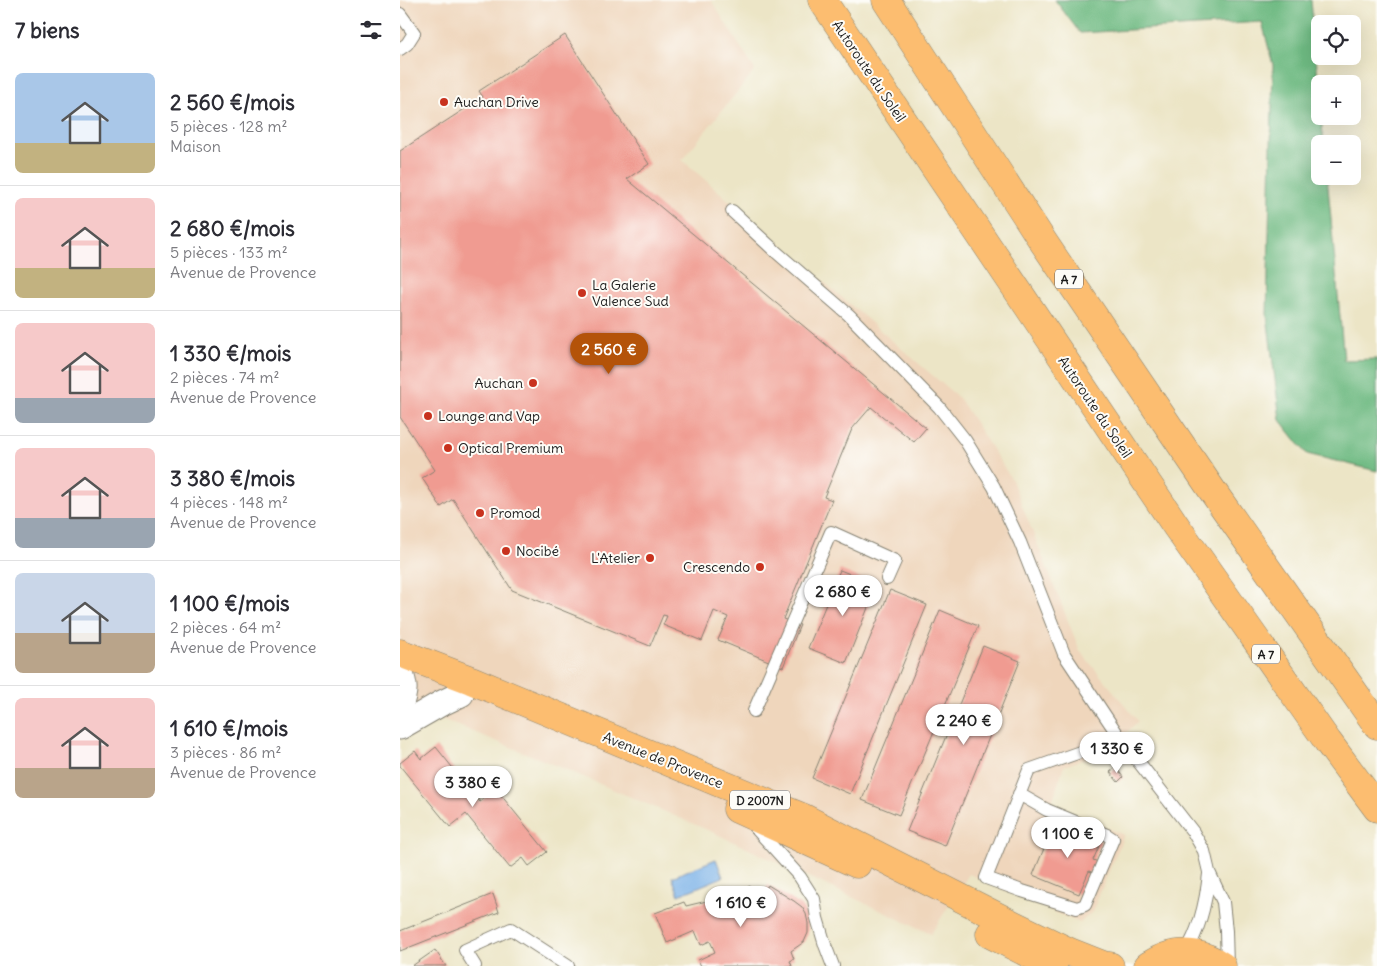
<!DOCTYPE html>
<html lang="fr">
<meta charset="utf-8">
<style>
:root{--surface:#fff;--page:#f7f7f7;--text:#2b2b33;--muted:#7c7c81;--line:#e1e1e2;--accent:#b45309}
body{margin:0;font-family:Delius,sans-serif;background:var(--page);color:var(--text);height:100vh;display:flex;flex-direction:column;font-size:19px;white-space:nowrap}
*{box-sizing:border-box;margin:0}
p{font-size:16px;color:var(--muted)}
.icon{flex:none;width:28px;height:28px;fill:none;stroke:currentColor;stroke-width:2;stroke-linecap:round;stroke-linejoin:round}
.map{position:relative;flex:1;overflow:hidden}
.details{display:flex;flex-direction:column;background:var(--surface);width:400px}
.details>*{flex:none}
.tools{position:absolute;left:911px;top:15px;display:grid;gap:10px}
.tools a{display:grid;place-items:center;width:50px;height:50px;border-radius:8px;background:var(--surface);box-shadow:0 5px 20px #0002;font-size:25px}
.price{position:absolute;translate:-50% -42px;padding:0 11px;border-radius:18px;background:#fff;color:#222;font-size:16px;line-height:32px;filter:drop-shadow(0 1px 2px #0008)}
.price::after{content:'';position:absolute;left:50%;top:30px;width:15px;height:11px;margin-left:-8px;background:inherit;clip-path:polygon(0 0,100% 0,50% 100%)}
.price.current{background:var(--accent);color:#fff}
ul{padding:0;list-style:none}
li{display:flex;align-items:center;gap:15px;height:125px;padding:0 15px}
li+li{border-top:1px solid var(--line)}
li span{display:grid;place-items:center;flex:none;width:140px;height:100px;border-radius:8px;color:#555}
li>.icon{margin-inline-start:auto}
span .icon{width:60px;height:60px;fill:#fffc;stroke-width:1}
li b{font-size:21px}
h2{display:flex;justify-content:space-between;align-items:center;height:60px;padding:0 15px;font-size:21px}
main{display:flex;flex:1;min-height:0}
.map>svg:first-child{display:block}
.built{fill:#efd6bc}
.forest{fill:#6eba82;stroke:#456b4f}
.water{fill:#78b0e8;stroke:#4a6682}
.building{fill:#f09b91}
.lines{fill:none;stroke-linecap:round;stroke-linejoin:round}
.service-casing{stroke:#848071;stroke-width:14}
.minor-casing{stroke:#848071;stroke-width:27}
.primary-casing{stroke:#848071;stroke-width:29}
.motorway-casing{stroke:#848071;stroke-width:29}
.service{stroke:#fff;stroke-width:12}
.minor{stroke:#fff;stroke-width:25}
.primary{stroke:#fcbd6f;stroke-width:28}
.motorway{stroke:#fcbd6f;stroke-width:28}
.poi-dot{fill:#c8321e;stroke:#fdfcf7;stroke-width:2}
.labels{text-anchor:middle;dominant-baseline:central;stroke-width:4;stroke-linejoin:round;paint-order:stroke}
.shield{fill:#fdfcf7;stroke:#605f5e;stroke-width:1}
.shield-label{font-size:12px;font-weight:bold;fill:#1c1c1c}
.street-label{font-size:14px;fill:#1c1c1c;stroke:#fdfcf7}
.poi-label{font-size:14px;fill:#1c1c1c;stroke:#fdfcf7;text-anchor:start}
</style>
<main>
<section class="details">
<h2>7 biens<svg class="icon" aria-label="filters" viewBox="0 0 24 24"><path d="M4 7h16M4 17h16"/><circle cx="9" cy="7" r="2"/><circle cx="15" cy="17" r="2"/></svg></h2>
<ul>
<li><span style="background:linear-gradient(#a9c7e8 70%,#c2b280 0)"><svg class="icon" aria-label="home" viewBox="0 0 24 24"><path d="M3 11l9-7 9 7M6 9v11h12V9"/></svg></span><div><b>2 560 €/mois</b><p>5 pièces · 128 m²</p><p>Maison</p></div></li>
<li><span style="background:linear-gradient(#f6c9c9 70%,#c2b280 0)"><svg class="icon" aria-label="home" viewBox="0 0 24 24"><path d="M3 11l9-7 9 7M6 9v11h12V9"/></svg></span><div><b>2 680 €/mois</b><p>5 pièces · 133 m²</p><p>Avenue de Provence</p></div></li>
<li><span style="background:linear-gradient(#f6c9c9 75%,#9aa5b1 0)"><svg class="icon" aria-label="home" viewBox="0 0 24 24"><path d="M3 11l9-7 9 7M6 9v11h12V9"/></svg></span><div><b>1 330 €/mois</b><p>2 pièces · 74 m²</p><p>Avenue de Provence</p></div></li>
<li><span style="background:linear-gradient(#f6c9c9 70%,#9aa5b1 0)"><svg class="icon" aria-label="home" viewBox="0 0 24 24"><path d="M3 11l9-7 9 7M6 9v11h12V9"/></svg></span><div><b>3 380 €/mois</b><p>4 pièces · 148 m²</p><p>Avenue de Provence</p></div></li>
<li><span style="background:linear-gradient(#c9d6e8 60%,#b9a48a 0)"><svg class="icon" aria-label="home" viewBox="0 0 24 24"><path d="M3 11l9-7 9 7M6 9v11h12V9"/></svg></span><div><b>1 100 €/mois</b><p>2 pièces · 64 m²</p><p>Avenue de Provence</p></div></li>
<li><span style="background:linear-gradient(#f6c9c9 70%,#b9a48a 0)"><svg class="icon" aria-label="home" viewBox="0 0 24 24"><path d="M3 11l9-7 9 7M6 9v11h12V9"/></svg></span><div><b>1 610 €/mois</b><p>3 pièces · 86 m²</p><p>Avenue de Provence</p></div></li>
</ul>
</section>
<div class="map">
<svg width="977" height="966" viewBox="0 0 977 966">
<rect width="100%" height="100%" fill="#fdfcf7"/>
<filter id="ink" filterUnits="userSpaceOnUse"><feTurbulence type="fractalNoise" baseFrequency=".02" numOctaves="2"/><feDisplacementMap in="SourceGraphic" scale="10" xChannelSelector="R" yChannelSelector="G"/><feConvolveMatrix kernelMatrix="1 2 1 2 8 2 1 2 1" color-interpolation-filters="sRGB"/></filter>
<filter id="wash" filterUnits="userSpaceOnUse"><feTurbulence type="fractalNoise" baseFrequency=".0096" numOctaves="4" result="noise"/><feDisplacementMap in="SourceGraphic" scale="20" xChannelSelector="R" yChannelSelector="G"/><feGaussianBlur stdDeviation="1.12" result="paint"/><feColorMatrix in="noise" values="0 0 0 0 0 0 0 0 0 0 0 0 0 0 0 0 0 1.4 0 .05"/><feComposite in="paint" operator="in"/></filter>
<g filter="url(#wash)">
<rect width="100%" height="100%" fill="#ece5c6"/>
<path class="built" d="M 0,0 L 311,0 L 355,70 L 282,160 L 560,399 L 612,480 L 680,651 L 738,721 L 709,750 L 664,766 L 651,805 L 724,835 L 692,912 L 680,923 L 569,874 L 531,934 L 310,831 L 179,775 L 0,702 Z"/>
<path class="forest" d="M 655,0 L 911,0 L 920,102 L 920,116 L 921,116 L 924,144 L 920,144 L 920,176 L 927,176 L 944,360 L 977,359 L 977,471 L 907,454 L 880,420 L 867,315 L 873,65 L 862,22 L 680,33 Z"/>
<path class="water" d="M 316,859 L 323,877 L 279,895 L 272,877 Z"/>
<g id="blocks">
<path class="building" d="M 165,35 L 249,164 L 227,179 L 526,428 L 514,442 L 471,407 L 452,429 L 424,497 L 432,500 L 383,619 L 400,625 L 383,667 L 318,640 L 328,617 L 314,611 L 302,641 L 263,625 L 267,616 L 263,615 L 250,646 L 112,590 L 53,499 L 41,507 L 22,478 L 35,470 L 0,417 L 0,151 L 83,97 L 79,91 Z
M 440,570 L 477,585 L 446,663 L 408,648 Z
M 490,590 L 527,605 L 450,794 L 412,778 Z
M 540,610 L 578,626 L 499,815 L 462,800 Z
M 583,646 L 620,661 L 545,846 L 507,831 Z
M 36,747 L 80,802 L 96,789 L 147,852 L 129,866 L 123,858 L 110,868 L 66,814 L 50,827 L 0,766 L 0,763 L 15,751 L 21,759 Z
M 716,767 L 723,777 L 718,782 L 710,772 Z
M 655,822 L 701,842 L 693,860 L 701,863 L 696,874 L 689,871 L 679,894 L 633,875 Z
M 368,885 L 394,901 L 402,907 L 406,914 L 408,923 L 408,933 L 404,942 L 391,951 L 394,959 L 390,961 L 392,966 L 301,966 L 298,960 L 315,952 L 310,941 L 301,945 L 295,931 L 267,943 L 255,913 L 284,902 L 286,906 L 315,899 L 330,899 L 336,897 L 342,894 L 349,886 L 363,895 Z
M 93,894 L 99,912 L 0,951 L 0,931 Z
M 35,950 L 46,966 L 12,966 Z"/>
</g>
</g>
<g filter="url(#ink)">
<use href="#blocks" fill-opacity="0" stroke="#848071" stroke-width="1"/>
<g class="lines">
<g class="service-casing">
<path id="service" d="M 0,14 L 14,33 L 7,44 L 0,49
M 332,211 L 375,251 L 449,315 L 539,407 L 565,440 L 594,487 L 620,542 L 664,654 L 720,738 L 793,832 L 804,851 L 809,872 L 823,902 L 826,931 L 827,966
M 354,711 L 431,532 L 495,561 L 487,579
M 619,794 L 647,810 L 707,835 L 713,839 L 685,905 L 677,908 L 622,891 L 586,878 L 629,770 L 720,738
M 352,824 L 400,877 L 414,899 L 417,918 L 425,945 L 433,966
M 785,953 C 800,930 806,902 809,874
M 75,966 L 65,950 L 111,929 L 168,966"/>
</g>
<g class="minor-casing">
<path id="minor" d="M 0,706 C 5,692 6,686 0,672
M 0,727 L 40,704 L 61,694"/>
</g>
<g class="primary-casing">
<path id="primary" d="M 0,653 L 71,680 L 404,818 L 614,925 L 670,952 L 703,965 L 710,966
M 337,809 L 457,864
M 590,934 L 653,966
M 748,966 C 753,963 759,959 765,957 C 785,950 805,954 822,966"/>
</g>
<g class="motorway-casing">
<path id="motorway" d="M 422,0 L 776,526 L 928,742 L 977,808
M 486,0 L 644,243 L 816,496 L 977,725"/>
</g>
<use href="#service" class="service"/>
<use href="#minor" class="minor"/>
<use href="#primary" class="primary"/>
<use href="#motorway" class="motorway"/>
</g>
</g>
<g class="poi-dot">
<circle cx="44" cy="102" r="5"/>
<circle cx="182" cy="293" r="5"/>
<circle cx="133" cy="383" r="5"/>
<circle cx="28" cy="416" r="5"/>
<circle cx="48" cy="448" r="5"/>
<circle cx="80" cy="513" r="5"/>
<circle cx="106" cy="551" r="5"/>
<circle cx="250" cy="558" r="5"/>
<circle cx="360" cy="567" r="5"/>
</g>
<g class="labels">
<g class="shield">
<rect x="655" y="269.5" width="28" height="19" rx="4"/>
<rect x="852" y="644.5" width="28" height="19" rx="4"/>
<rect x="330" y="790.5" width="60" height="19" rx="4"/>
</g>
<g class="shield-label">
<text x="669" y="279">A 7</text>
<text x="866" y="654">A 7</text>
<text x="360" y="800">D 2007N</text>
</g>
<g class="street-label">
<text transform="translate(469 71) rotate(56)">Autoroute du Soleil</text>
<text transform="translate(695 407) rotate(56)">Autoroute du Soleil</text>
<text transform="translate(263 760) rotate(22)">Avenue de Provence</text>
</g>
<g class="poi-label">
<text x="54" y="102">Auchan Drive</text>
<text x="192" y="285">La Galerie<tspan x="192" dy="16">Valence Sud</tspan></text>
<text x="123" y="383" text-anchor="end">Auchan</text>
<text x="38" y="416">Lounge and Vap</text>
<text x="58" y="448">Optical Premium</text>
<text x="90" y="513">Promod</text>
<text x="116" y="551">Nocibé</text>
<text x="240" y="558" text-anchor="end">L'Atelier</text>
<text x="350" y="567" text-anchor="end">Crescendo</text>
</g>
</g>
</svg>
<div class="tools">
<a><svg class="icon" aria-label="locate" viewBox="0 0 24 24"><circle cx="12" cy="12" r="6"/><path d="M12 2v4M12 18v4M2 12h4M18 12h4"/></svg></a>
<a>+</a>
<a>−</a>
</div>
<b class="price current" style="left:209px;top:375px">2 560 €</b>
<b class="price" style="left:443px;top:617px">2 680 €</b>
<b class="price" style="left:564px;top:746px">2 240 €</b>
<b class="price" style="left:717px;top:774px">1 330 €</b>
<b class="price" style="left:73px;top:808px">3 380 €</b>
<b class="price" style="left:668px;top:859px">1 100 €</b>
<b class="price" style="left:341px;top:928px">1 610 €</b>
</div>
</main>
